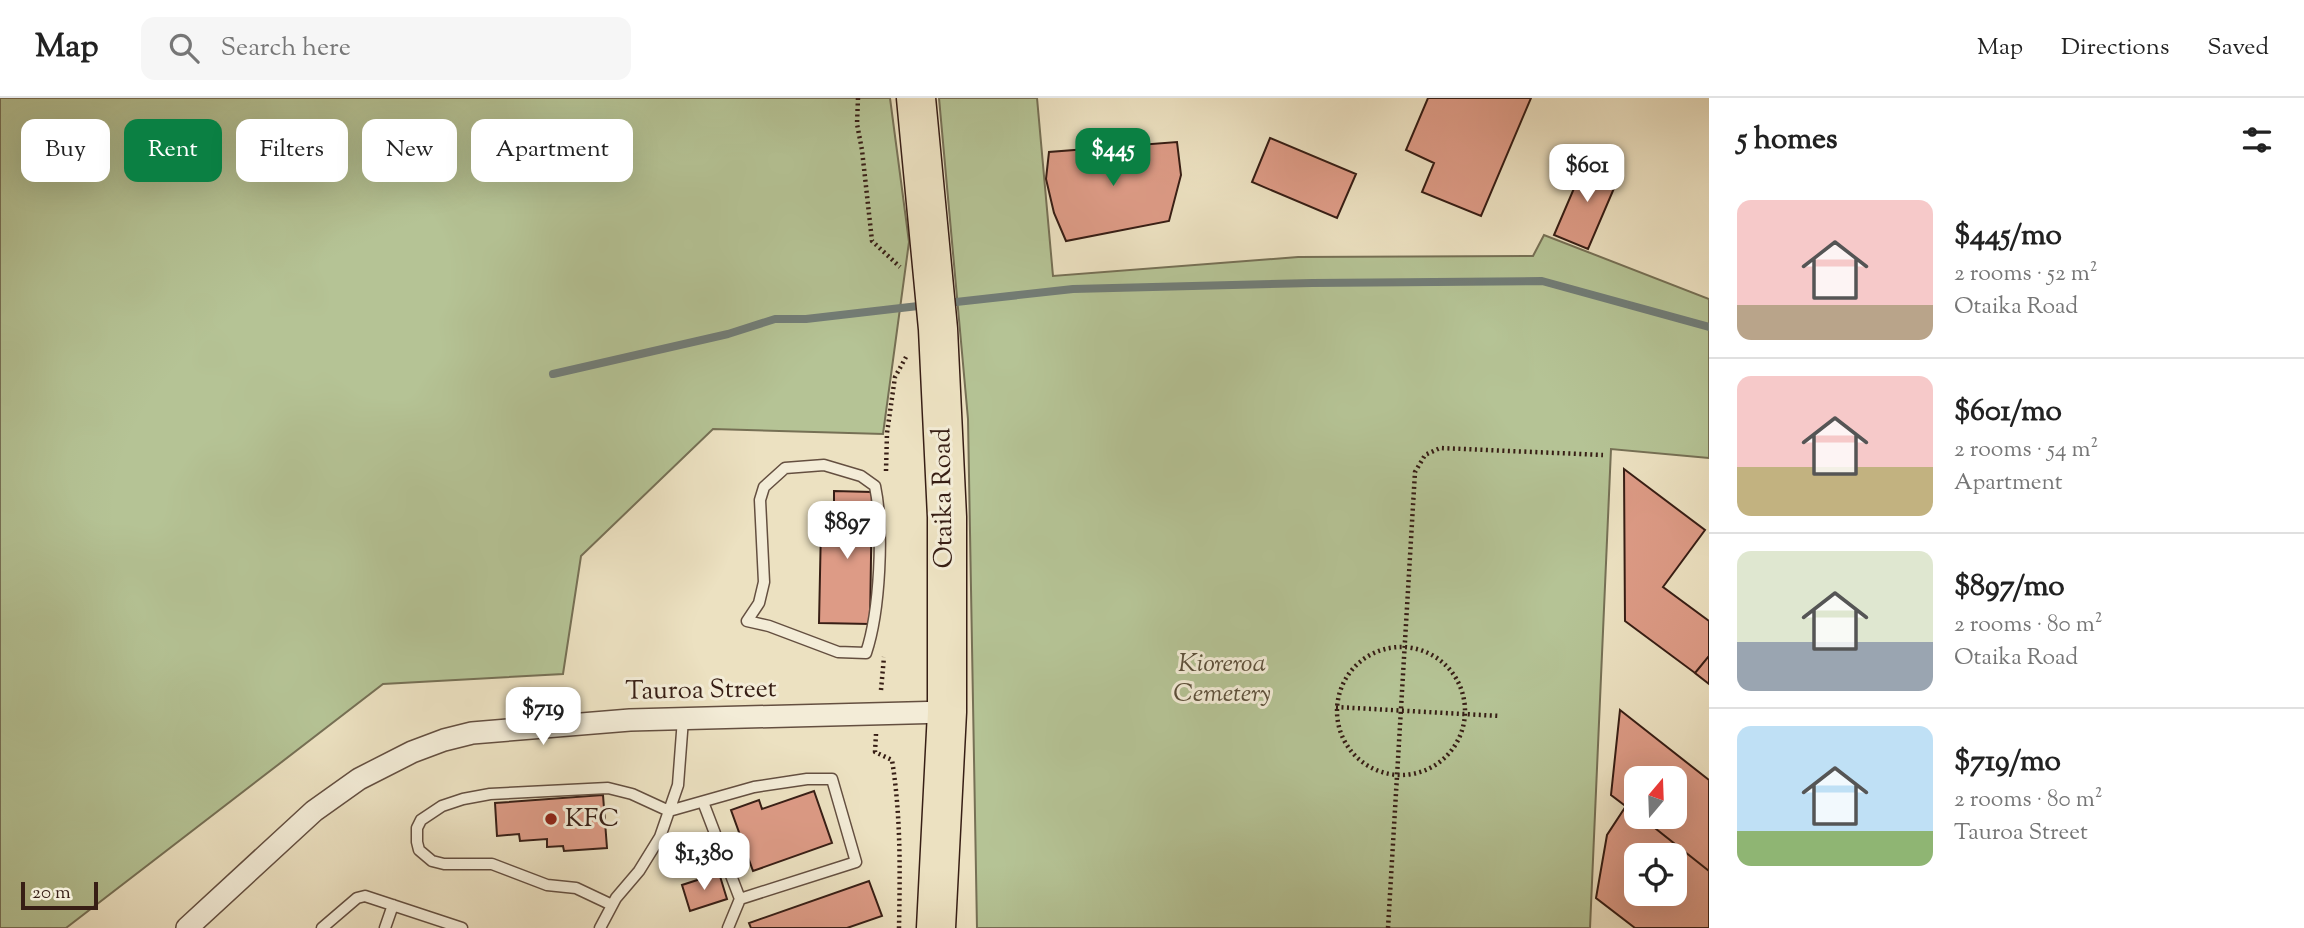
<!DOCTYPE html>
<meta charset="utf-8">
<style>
:root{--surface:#fff;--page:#f6f6f6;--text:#222;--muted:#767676;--line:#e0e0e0;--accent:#0b8043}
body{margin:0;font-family:"Sorts Mill Goudy",serif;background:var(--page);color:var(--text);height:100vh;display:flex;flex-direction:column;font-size:26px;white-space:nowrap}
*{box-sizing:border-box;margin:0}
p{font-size:23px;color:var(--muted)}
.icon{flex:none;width:38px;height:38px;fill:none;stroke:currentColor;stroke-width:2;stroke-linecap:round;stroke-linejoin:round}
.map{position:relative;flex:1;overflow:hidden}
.sheet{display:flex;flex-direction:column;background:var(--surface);width:595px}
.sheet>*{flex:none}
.guide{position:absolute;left:21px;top:21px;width:665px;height:63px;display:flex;gap:14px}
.needle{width:46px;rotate:19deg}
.tools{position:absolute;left:1624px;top:668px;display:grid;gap:14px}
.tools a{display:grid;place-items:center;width:63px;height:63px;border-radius:14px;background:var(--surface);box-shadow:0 7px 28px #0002;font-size:35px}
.scale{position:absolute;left:21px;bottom:18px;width:77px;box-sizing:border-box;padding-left:7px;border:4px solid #371e15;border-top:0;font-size:19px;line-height:24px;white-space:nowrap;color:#371e15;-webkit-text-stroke:5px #f3ecd7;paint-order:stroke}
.price{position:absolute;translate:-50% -60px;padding:0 16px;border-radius:14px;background:#fff;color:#222;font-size:23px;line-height:46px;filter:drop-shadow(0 2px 4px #0008)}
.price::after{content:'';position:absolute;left:50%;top:42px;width:21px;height:16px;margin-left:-10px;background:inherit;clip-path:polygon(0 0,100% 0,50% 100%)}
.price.current{background:var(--accent);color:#fff}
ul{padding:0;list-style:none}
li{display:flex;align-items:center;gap:21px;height:175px;padding:0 28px}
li+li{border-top:2px solid var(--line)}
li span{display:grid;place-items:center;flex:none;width:196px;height:140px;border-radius:14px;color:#555}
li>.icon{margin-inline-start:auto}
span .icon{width:84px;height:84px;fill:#fffc;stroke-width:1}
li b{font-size:30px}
h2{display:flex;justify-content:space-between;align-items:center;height:84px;padding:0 28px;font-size:30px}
.chip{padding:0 24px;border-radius:14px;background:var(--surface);box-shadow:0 7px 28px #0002;font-size:24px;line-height:63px}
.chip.current{background:var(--accent);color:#fff}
header{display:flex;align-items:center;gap:42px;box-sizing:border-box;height:98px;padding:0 35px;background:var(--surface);border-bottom:2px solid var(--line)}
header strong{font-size:33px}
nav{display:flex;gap:38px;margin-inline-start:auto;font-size:24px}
.search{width:490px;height:63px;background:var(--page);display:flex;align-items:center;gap:18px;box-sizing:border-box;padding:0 24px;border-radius:14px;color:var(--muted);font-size:26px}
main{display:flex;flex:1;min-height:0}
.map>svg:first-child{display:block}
.green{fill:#b5c395;stroke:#767055;stroke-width:2}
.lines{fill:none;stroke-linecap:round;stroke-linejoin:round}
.stream{stroke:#727d77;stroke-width:8}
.building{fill:#dd9b86;stroke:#371e15;stroke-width:2;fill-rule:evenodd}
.lane-casing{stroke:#644f40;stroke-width:13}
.street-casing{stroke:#644f40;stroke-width:24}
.highway-casing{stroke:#371e15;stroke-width:41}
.path{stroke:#371e15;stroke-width:4.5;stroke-dasharray:2 3.5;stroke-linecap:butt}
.lane{stroke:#f3ecd7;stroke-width:10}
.street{stroke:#f3ecd7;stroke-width:21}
.highway{stroke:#ece1c1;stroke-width:38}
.poi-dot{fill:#8f2418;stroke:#f3ecd7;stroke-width:2.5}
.labels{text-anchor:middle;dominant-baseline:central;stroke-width:6;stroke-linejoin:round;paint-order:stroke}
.street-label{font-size:26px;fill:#371e15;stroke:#f3ecd7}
.park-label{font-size:26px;font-style:italic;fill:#5d503b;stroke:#f3ecd7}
.poi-label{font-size:26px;fill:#371e15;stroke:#f3ecd7;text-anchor:start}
</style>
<header>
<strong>Map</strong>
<div class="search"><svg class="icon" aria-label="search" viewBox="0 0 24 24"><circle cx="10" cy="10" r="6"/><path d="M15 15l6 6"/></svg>Search here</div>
<nav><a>Map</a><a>Directions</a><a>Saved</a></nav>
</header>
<main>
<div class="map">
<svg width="1709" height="830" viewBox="0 0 1709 830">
<rect width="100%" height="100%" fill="#ece1c1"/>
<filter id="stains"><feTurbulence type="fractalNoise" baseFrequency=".00286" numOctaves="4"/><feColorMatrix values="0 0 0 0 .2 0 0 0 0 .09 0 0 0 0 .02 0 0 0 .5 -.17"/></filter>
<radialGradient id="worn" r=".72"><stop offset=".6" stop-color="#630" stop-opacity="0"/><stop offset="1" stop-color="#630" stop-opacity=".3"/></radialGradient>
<path class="green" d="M 0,0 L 890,0 L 909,144 L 883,336 L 713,331 L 581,458 L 563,576 L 383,586 L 66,830 L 0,830 Z
M 939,0 L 1037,0 L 1053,178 L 1298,159 L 1533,158 L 1544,137 L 1709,201 L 1709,360 L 1611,351 L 1590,830 L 977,830 L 968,321 Z"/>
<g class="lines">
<path class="stream" d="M 947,205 L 1073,191 L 1312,185 L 1542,183 L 1709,229
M 553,276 L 728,236 L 775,221 L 806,221 L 927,207"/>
</g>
<path class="building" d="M 1428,0 L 1531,0 L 1481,118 L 1422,94 L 1434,65 L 1406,52 Z
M 1270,40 L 1356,76 L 1337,120 L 1252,84 Z
M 1177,44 L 1181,77 L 1169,123 L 1066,143 L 1054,115 L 1046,81 L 1049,54 Z
M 1587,60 L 1621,74 L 1588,151 L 1554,137 Z
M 1624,371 L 1705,432 L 1663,489 L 1709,523 L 1709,558 L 1695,575 L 1625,523 Z
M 834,393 L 872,394 L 870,526 L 819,525 L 821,428 L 834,428 Z
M 1709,558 L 1709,586 L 1695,575 Z
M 1620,612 L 1709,682 L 1709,773 L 1641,719 L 1675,719 L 1675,681 L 1636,681 L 1636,716 L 1611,697 Z
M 814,693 L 832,745 L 753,773 L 731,712 L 759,702 L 762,711 Z
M 603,697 L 607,750 L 564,753 L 563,748 L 547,749 L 547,741 L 520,743 L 519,736 L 497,738 L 495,705 Z
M 1626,708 L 1636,716 L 1636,719 L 1641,719 L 1709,773 L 1709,830 L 1635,830 L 1596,800 L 1607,737 ZM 1636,758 L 1675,758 L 1675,796 L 1636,796 Z
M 719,775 L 727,801 L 690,813 L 682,787 Z
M 869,783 L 882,818 L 847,830 L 751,830 L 749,825 Z"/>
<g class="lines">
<g class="lane-casing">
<path id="lane" d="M 824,367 L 861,378 L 875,388 C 884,432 880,513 866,555 L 838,554 L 769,528 L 747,523 L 759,505 L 764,484 L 760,402 L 764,389 L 785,370 Z
M 612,807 L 576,790 L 547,787 L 492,766 L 444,766 L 432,763 L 419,752 L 417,744 L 417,730 L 421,722 L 442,708 L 463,701 L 490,696 L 608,690 L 632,696 L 669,713 L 754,689 L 807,681 L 832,681 L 856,764 L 740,801 L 703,704
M 322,830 L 357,800 L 365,798 L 462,830
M 385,830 L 393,807
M 600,830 L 616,800 L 639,773 L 660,739 L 678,687 L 683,621
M 728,830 L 740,801"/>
</g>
<g class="street-casing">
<path id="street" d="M 187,830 L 314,713 L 359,681 L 412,654 L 444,642 L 472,635 L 630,622 L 947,614"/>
</g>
<g class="highway-casing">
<path id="highway" d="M 916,0 L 938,231 L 947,419 L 947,614 L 936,830"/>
</g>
<path class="path" d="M 858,0 L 857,26 L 862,52 L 872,143 L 900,169
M 886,373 L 887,335 L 895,279 L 906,259
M1337 613a64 64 0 1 1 128 0a64 64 0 1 1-128 0Z
M 881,592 L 884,559
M 1336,609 L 1500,618
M 876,636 L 875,654 L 892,662 C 901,718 900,774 899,830
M 1388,830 L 1415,374 L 1425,357 L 1440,350 L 1603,357"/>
<use href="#lane" class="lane"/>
<use href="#street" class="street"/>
<use href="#highway" class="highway"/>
</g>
<circle class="poi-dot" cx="551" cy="721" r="7"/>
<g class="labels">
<g class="street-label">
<text transform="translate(944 400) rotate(-91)">Otaika Road</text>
<text transform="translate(701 593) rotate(-1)">Tauroa Street</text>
</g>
<g class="park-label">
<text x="1222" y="566">Kioreroa<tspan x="1222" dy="30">Cemetery</tspan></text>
</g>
<g class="poi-label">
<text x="565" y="721">KFC</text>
</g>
</g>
<rect width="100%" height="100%" filter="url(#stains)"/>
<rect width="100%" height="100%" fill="url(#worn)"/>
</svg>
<div class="tools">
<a><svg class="needle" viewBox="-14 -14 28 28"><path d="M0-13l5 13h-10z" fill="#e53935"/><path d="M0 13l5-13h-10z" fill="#767676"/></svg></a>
<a><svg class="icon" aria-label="locate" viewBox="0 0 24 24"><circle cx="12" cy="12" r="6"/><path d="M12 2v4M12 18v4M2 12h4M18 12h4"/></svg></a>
</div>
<div class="scale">20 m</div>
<b class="price current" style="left:1113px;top:90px">$445</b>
<b class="price" style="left:1587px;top:106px">$601</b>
<b class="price" style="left:847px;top:463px">$897</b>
<b class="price" style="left:543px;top:649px">$719</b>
<b class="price" style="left:704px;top:794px">$1,380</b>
<div class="guide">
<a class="chip">Buy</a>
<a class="chip current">Rent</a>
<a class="chip">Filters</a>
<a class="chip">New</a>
<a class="chip">Apartment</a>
</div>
</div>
<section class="sheet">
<h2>5 homes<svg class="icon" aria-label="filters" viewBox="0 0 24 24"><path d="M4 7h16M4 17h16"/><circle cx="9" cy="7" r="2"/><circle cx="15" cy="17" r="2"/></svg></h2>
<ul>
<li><span style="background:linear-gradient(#f6c9c9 75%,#b9a48a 0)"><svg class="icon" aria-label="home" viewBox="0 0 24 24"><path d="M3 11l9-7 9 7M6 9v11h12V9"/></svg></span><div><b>$445/mo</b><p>2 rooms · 52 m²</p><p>Otaika Road</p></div></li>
<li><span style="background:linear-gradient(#f6c9c9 65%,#c2b280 0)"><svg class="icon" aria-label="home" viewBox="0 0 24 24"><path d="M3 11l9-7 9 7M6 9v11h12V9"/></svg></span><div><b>$601/mo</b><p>2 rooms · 54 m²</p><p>Apartment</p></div></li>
<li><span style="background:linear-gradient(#dfe7d0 65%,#9aa5b1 0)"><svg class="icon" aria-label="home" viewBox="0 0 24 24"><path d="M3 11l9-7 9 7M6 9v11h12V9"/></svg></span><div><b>$897/mo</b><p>2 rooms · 80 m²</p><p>Otaika Road</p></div></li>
<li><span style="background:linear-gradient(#bfe0f5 75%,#8fb573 0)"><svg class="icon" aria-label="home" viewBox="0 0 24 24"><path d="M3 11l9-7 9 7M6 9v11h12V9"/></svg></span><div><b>$719/mo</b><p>2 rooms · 80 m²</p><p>Tauroa Street</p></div></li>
</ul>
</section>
</main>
